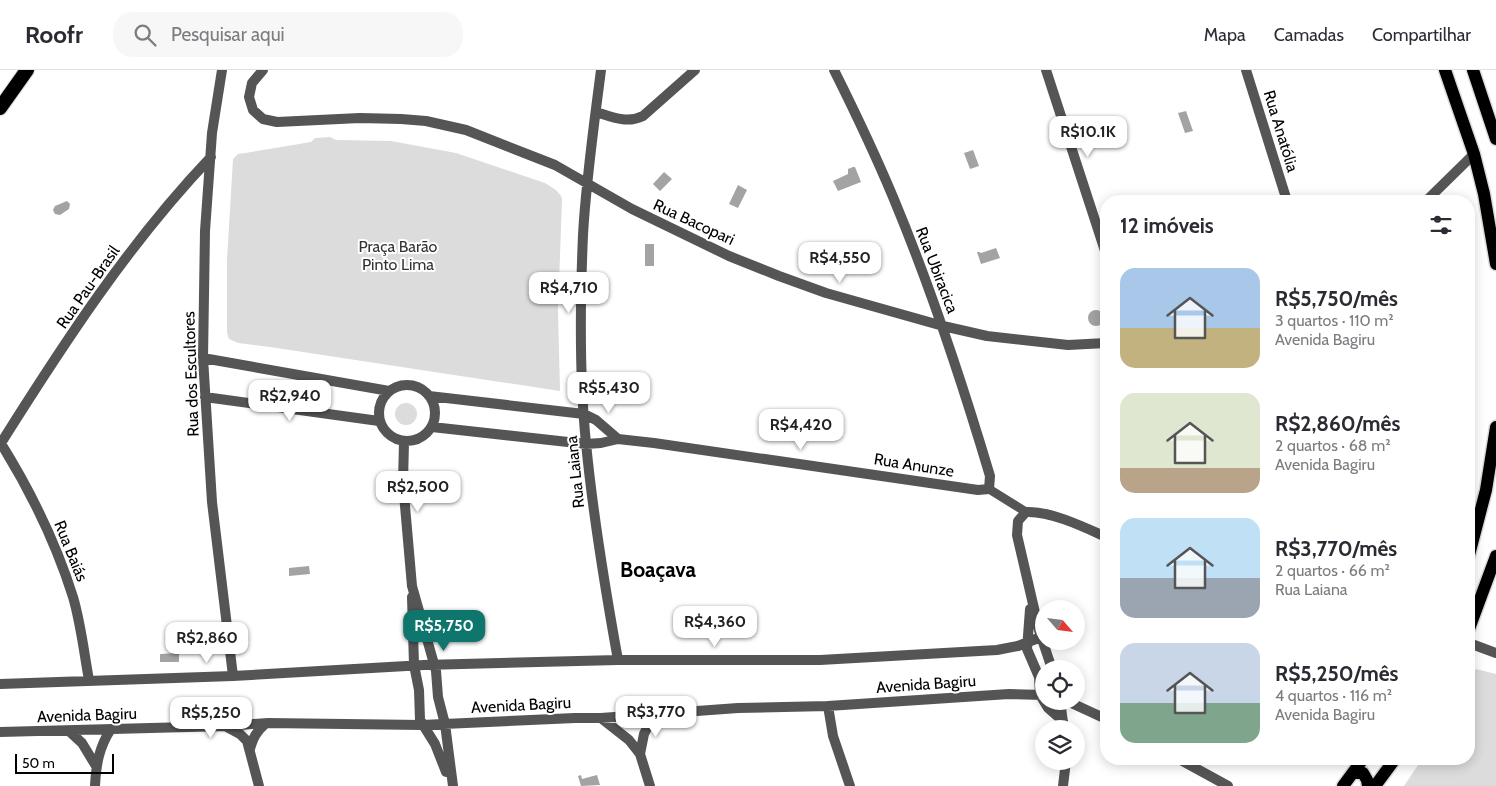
<!DOCTYPE html>
<html lang="pt">
<meta charset="utf-8">
<style>
:root{--surface:#fff;--page:#f7f7f7;--text:#2b2b33;--muted:#7c7c81;--line:#e1e1e2;--accent:#0f766e}
body{margin:0;font-family:Cabin,sans-serif;background:var(--page);color:var(--text);height:100vh;display:flex;flex-direction:column;font-size:19px;white-space:nowrap}
*{box-sizing:border-box;margin:0}
p{font-size:16px;color:var(--muted)}
.icon{flex:none;width:28px;height:28px;fill:none;stroke:currentColor;stroke-width:2;stroke-linecap:round;stroke-linejoin:round}
.map{position:relative;flex:1;overflow:hidden}
.sheet{position:absolute;left:1100px;top:125px;width:375px;height:570px;display:flex;flex-direction:column;background:var(--surface);border-radius:20px;box-shadow:0 2px 12px #0003}
.sheet>*{flex:none}
.needle{width:32px;rotate:118deg}
.buttons{position:absolute;left:1035px;top:530px;display:grid;gap:10px}
.buttons a{display:grid;place-items:center;width:50px;height:50px;border-radius:50%;background:var(--surface);box-shadow:0 2px 12px #0003;font-size:25px}
.scale{position:absolute;left:15px;bottom:12px;width:99px;box-sizing:border-box;padding-left:5px;border:2px solid #000;border-top:0;font-size:14px;line-height:18px;white-space:nowrap;color:#000;-webkit-text-stroke:4px #fff;paint-order:stroke}
.price{position:absolute;translate:-50% -42px;padding:0 11px;border-radius:10px;background:#fff;color:#222;font-size:16px;line-height:32px;filter:drop-shadow(0 1px 2px #0008)}
.price::after{content:'';position:absolute;left:50%;top:30px;width:15px;height:11px;margin-left:-8px;background:inherit;clip-path:polygon(0 0,100% 0,50% 100%)}
.price.selected{background:var(--accent);color:#fff}
ul{padding:0;list-style:none}
li{display:flex;align-items:center;gap:15px;height:125px;padding:0 20px}
li span{display:grid;place-items:center;flex:none;width:140px;height:100px;border-radius:15px;color:#555}
li>.icon{margin-inline-start:auto}
span .icon{width:60px;height:60px;fill:#fffc;stroke-width:1}
li b{font-size:21px}
h2{display:flex;justify-content:space-between;align-items:center;height:60px;padding:0 20px;font-size:21px}
header{display:flex;align-items:center;gap:30px;box-sizing:border-box;height:70px;padding:0 25px;background:var(--surface);border-bottom:1px solid var(--line)}
header strong{font-size:24px}
nav{display:flex;gap:28px;margin-inline-start:auto;font-size:18px}
.search{width:350px;height:45px;background:var(--page);display:flex;align-items:center;gap:12px;box-sizing:border-box;padding:0 18px;border-radius:20px;color:var(--muted);font-size:19px}
.map>svg:first-child{display:block}
.green{fill:#dcdcdc}
.water{fill:#a3a3a3}
.lines{fill:none;stroke-linecap:round;stroke-linejoin:round}
.primary-casing{stroke:#dbdbdb;stroke-width:15}
.trunk-casing{stroke:#dbdbdb;stroke-width:16}
.pedestrian{stroke:#555;stroke-width:9}
.minor{stroke:#555;stroke-width:10}
.primary{stroke:#000;stroke-width:12}
.trunk{stroke:#000;stroke-width:14}
.labels{text-anchor:middle;dominant-baseline:central;stroke-width:4;stroke-linejoin:round;paint-order:stroke}
.street-label{font-size:16px;fill:#000;stroke:#fff}
.park-label{font-size:16px;fill:#333;stroke:#fff}
.district-label{font-size:21px;font-weight:bold;fill:#000;stroke:#fff}
</style>
<header>
<strong>Roofr</strong>
<div class="search"><svg class="icon" aria-label="search" viewBox="0 0 24 24"><circle cx="10" cy="10" r="6"/><path d="M15 15l6 6"/></svg>Pesquisar aqui</div>
<nav><a>Mapa</a><a>Camadas</a><a>Compartilhar</a></nav>
</header>
<div class="map">
<svg width="1496" height="716" viewBox="0 0 1496 716">
<rect width="100%" height="100%" fill="#fff"/>
<path class="green" d="M 330,67 L 336,70 L 391,71 L 456,83 L 545,113 L 556,120 L 561,126 L 562,129 L 558,242 L 560,321 L 270,277 L 238,273 L 229,269 L 227,263 L 227,190 L 233,89 L 238,84 L 245,83 L 311,72 L 315,68 Z
M395 344a11 11 0 1 1 22 0a11 11 0 1 1-22 0Z
M 1476,599 L 1496,604 L 1496,716 L 1404,716 L 1422,689 L 1469,689 L 1469,607 Z"/>
<path class="water" d="M 1186,41 L 1193,61 L 1185,63 L 1178,43 Z
M 973,80 L 979,96 L 970,99 L 964,83 Z
M 853,97 L 855,97 L 861,112 L 838,121 L 833,111 L 848,104 L 848,99 Z
M 664,102 L 672,109 L 660,121 L 653,114 Z
M 738,115 L 747,120 L 738,138 L 729,134 Z
M 67,131 L 70,134 L 69,139 L 60,145 L 55,144 L 53,140 L 55,136 Z
M 645,174 L 654,174 L 654,196 L 645,196 Z
M 996,178 L 1000,188 L 981,194 L 977,182 L 979,182 L 981,183 Z
M1088 248a8 8 0 1 1 16 0a8 8 0 1 1-16 0Z
M 309,496 L 310,504 L 289,506 L 289,498 Z
M 179,583 L 179,592 L 160,592 L 160,584 Z
M 581,705 L 582,709 L 597,705 L 600,715 L 581,716 L 578,706 Z"/>
<g class="lines">
<g class="primary-casing">
<path id="primary" d="M 1445,0 L 1474,84 L 1484,124 L 1496,194
M 1473,0 L 1496,69
M 1469,485 L 1486,420 L 1496,357
M 1469,559 L 1496,486
M 1353,703 L 1363,703 L 1367,710 L 1368,716
M 1343,716 L 1363,689
M 1375,716 L 1395,689"/>
</g>
<g class="trunk-casing">
<path id="trunk" d="M 0,38 L 27,0"/>
</g>
<path class="pedestrian" d="M 989,419 L 1026,442"/>
<path class="minor" d="M 222,0 L 212,63 L 205,161 L 203,288 L 212,432 L 233,606
M 263,0 L 252,13 L 249,27 L 253,40 L 263,49 L 277,52 L 360,48 L 401,49 L 426,51 L 466,60 L 555,95 L 632,139 L 729,186 L 779,206 L 826,223 L 943,256 L 987,266 L 1068,275 L 1106,273
M 601,0 C 594,55 586,110 583,165 C 580,234 579,305 586,373 C 593,446 605,518 618,590
M 1046,0 L 1106,184
M 1246,0 L 1287,131
M 596,42 C 612,47 627,54 643,46 L 695,0
M 1426,131 L 1474,84
M 203,288 L 389,321
M379 343a28 28 0 1 1 56 0a28 28 0 1 1-56 0Z
M 429,326 L 584,344 L 596,350 L 618,369
M 205,327 L 379,351
M 432,357 L 586,374 L 601,373 L 618,369 L 654,373 L 978,420 L 989,419 L 990,406 C 962,312 931,218 893,127 C 875,84 855,42 834,0
M 0,372 C 30,420 56,473 73,527 C 81,554 84,583 89,610
M 404,372 L 403,413 L 412,516 L 436,601 L 438,627 L 445,654 L 453,716
M 1,373 C 64,273 129,173 211,87
M 412,527 L 414,595 L 419,620 L 420,650 L 435,674 L 446,702
M 1030,539 L 1027,579 L 1039,607 L 1040,625 L 1048,638 L 1063,651
M 1469,573 L 1496,583
M 1052,599 L 1039,560 L 1017,465 L 1018,451 L 1026,442 C 1051,441 1084,457 1106,467
M 0,614 L 233,606 L 424,595 L 618,590 L 820,590 L 997,580 L 1018,576 L 1041,567
M 1060,631 L 1064,659
M 1067,631 L 1106,649
M 828,636 L 833,666 L 850,716
M 601,648 L 629,670 L 640,684 L 650,716
M 227,657 L 240,664 L 247,671 L 259,716
M 69,661 L 82,673 L 96,696
M 0,662 L 226,656 L 268,653 L 422,655 L 575,648 L 601,648 L 738,638 L 828,636 L 1009,624 L 1044,625
M 250,679 C 253,668 256,662 265,654
M 640,684 L 644,664 L 654,644
M 1179,689 L 1228,716
M 95,716 C 96,695 99,677 111,659
M 1063,716 L 1066,691"/>
<use href="#primary" class="primary"/>
<use href="#trunk" class="trunk"/>
</g>
<g class="labels">
<g class="street-label">
<text transform="translate(1281 61) rotate(73)">Rua Anatólia</text>
<text transform="translate(694 152) rotate(25)">Rua Bacopari</text>
<text transform="translate(937 200) rotate(69)">Rua Ubiracica</text>
<text transform="translate(88 217) rotate(-55)">Rua Pau-Brasil</text>
<text transform="translate(191 304) rotate(-92)">Rua dos Escultores</text>
<text transform="translate(914 395) rotate(9)">Rua Anunze</text>
<text transform="translate(575 402) rotate(-96)">Rua Laiana</text>
<text transform="translate(71 481) rotate(68)">Rua Baiás</text>
<text transform="translate(926 614) rotate(-4)">Avenida Bagiru</text>
<text transform="translate(521 635) rotate(-3)">Avenida Bagiru</text>
<text transform="translate(87 645) rotate(-2)">Avenida Bagiru</text>
</g>
<g class="park-label">
<text x="398" y="176">Praça Barão<tspan x="398" dy="18">Pinto Lima</tspan></text>
</g>
<g class="district-label">
<text x="658" y="499">Boaçava</text>
</g>
</g>
</svg>
<div class="buttons">
<a><svg class="needle" viewBox="-14 -14 28 28"><path d="M0-13l5 13h-10z" fill="#e53935"/><path d="M0 13l5-13h-10z" fill="#7c7c81"/></svg></a>
<a><svg class="icon" aria-label="locate" viewBox="0 0 24 24"><circle cx="12" cy="12" r="6"/><path d="M12 2v4M12 18v4M2 12h4M18 12h4"/></svg></a>
<a><svg class="icon" aria-label="layers" viewBox="0 0 24 24"><path d="M12 4l9 5-9 5-9-5zM3 14l9 5 9-5"/></svg></a>
</div>
<div class="scale">50 m</div>
<b class="price" style="left:1088px;top:88px">R$10.1K</b>
<b class="price" style="left:840px;top:214px">R$4,550</b>
<b class="price" style="left:569px;top:244px">R$4,710</b>
<b class="price" style="left:609px;top:344px">R$5,430</b>
<b class="price" style="left:290px;top:352px">R$2,940</b>
<b class="price" style="left:801px;top:381px">R$4,420</b>
<b class="price" style="left:418px;top:443px">R$2,500</b>
<b class="price" style="left:715px;top:578px">R$4,360</b>
<b class="price selected" style="left:444px;top:582px">R$5,750</b>
<b class="price" style="left:207px;top:594px">R$2,860</b>
<b class="price" style="left:656px;top:668px">R$3,770</b>
<b class="price" style="left:211px;top:669px">R$5,250</b>
<section class="sheet">
<h2>12 imóveis<svg class="icon" aria-label="filters" viewBox="0 0 24 24"><path d="M4 7h16M4 17h16"/><circle cx="9" cy="7" r="2"/><circle cx="15" cy="17" r="2"/></svg></h2>
<ul>
<li><span style="background:linear-gradient(#a9c7e8 60%,#c2b280 0)"><svg class="icon" aria-label="home" viewBox="0 0 24 24"><path d="M3 11l9-7 9 7M6 9v11h12V9"/></svg></span><div><b>R$5,750/mês</b><p>3 quartos · 110 m²</p><p>Avenida Bagiru</p></div></li>
<li><span style="background:linear-gradient(#dfe7d0 75%,#b9a48a 0)"><svg class="icon" aria-label="home" viewBox="0 0 24 24"><path d="M3 11l9-7 9 7M6 9v11h12V9"/></svg></span><div><b>R$2,860/mês</b><p>2 quartos · 68 m²</p><p>Avenida Bagiru</p></div></li>
<li><span style="background:linear-gradient(#bfe0f5 60%,#9aa5b1 0)"><svg class="icon" aria-label="home" viewBox="0 0 24 24"><path d="M3 11l9-7 9 7M6 9v11h12V9"/></svg></span><div><b>R$3,770/mês</b><p>2 quartos · 66 m²</p><p>Rua Laiana</p></div></li>
<li><span style="background:linear-gradient(#c9d6e8 60%,#7fa58c 0)"><svg class="icon" aria-label="home" viewBox="0 0 24 24"><path d="M3 11l9-7 9 7M6 9v11h12V9"/></svg></span><div><b>R$5,250/mês</b><p>4 quartos · 116 m²</p><p>Avenida Bagiru</p></div></li>
</ul>
</section>
</div>
